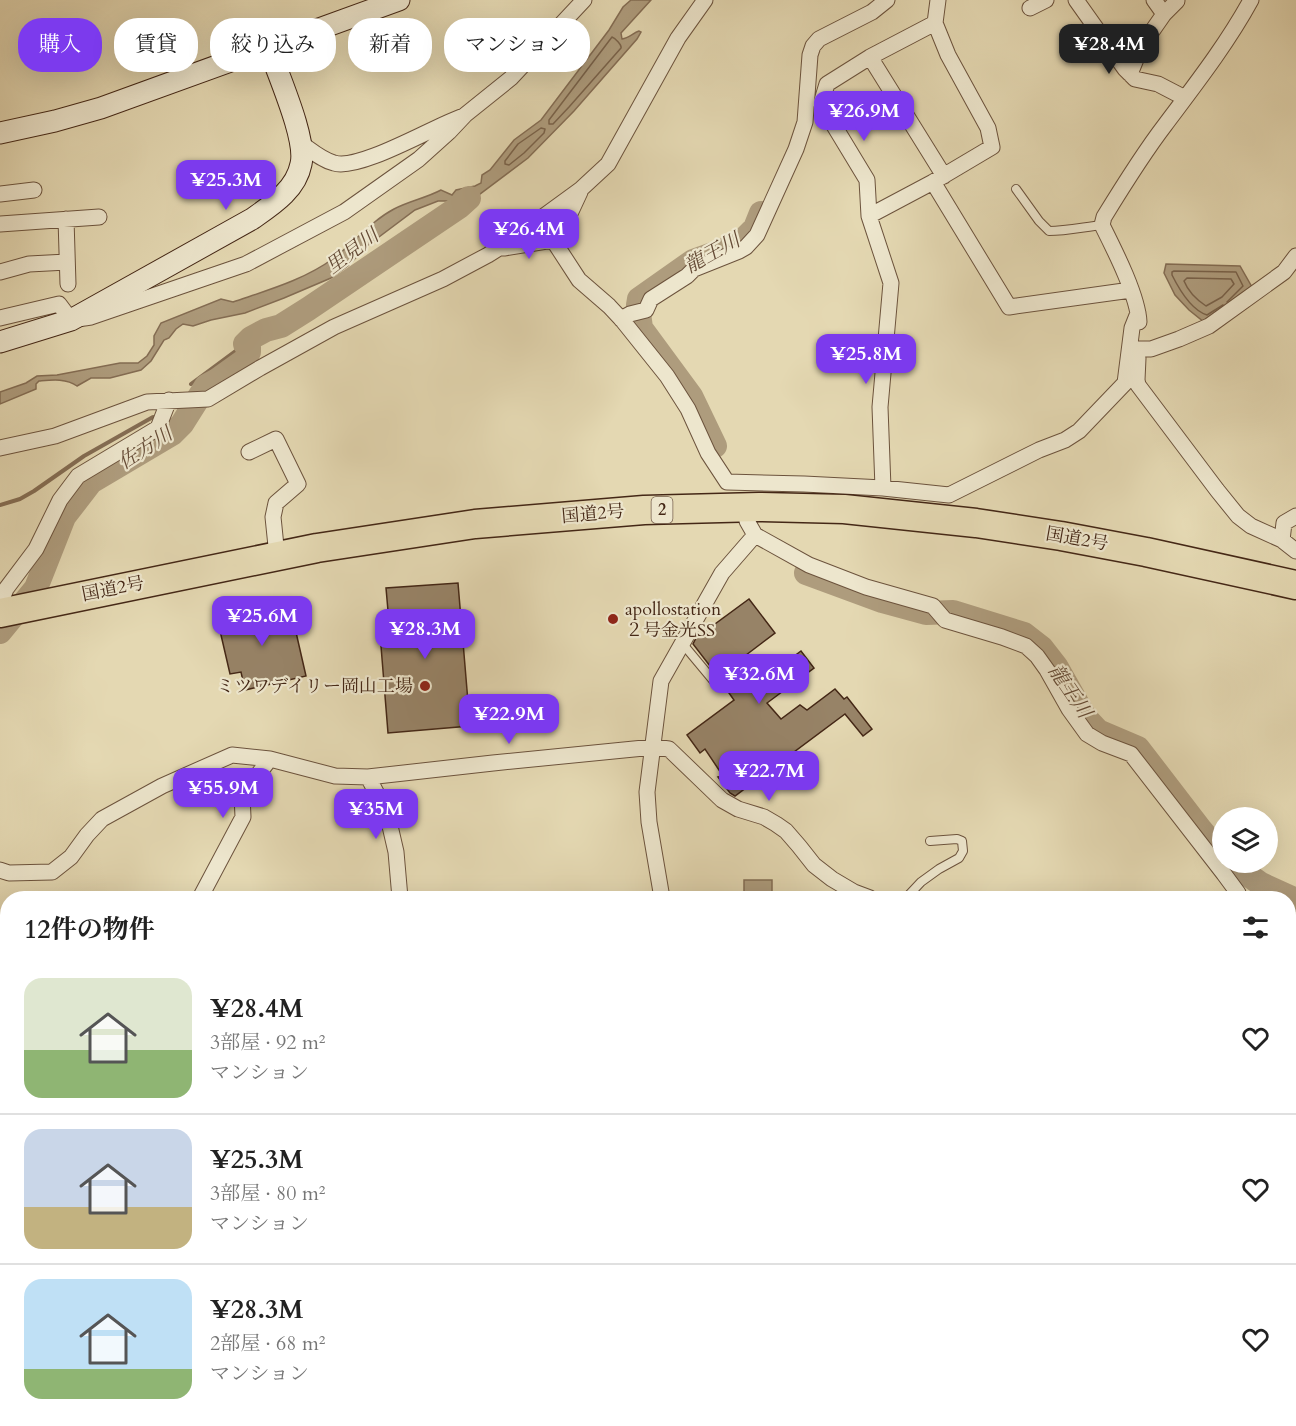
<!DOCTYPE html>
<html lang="ja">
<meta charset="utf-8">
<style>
:root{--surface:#fff;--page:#f2f2f2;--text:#222;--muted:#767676;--line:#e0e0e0;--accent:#7c3aed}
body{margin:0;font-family:Cardo,"Noto Serif JP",serif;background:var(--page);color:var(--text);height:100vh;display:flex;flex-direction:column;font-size:22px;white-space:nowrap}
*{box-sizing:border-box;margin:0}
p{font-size:20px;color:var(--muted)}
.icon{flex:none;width:33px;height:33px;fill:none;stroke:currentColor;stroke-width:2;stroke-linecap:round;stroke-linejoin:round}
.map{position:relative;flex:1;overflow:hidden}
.side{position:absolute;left:0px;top:891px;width:1296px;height:536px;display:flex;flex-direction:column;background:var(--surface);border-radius:24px 24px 0 0;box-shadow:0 6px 24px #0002}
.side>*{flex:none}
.hud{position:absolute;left:18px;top:18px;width:600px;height:54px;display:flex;gap:12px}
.tools{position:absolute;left:1212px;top:807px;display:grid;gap:12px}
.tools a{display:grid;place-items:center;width:66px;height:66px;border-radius:50%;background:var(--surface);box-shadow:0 6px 24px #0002;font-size:30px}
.price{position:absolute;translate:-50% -51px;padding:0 14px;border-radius:12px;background:var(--accent);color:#fff;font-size:20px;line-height:39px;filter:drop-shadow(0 2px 3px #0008)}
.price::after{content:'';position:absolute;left:50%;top:36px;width:18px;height:14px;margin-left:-9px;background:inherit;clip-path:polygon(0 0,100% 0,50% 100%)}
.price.active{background:#222;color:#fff}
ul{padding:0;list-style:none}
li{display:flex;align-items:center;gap:18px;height:150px;padding:0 24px}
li+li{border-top:2px solid var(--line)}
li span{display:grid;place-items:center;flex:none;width:168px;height:120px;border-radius:18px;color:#555}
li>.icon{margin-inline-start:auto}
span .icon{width:72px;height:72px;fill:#fffc;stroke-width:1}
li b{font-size:26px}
h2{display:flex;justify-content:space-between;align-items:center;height:72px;padding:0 24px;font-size:26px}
.chip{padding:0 21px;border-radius:24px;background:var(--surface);box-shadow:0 6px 24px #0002;font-size:21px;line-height:54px}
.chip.active{background:var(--accent);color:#fff}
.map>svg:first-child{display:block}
.green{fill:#c9ba97;stroke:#867056;stroke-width:1.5}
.water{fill:#ae9c7d;stroke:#846d54;stroke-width:1.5}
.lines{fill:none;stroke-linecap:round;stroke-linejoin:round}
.shore{stroke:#79624a;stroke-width:1.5}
.stream{stroke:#846d54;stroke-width:4}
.river{stroke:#ae9c7d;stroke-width:24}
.building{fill:#978367;stroke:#442716;stroke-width:1.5}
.lane-casing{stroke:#6c533d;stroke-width:10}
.street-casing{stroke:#6c533d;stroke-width:17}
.secondary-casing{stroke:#442716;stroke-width:23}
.highway-casing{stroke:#442716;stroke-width:31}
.lane{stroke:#ede6cd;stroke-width:8}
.street{stroke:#ede6cd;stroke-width:15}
.secondary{stroke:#ede6cd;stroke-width:21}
.highway{stroke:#e4d8b2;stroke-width:28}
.poi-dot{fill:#8f2418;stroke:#ede6cd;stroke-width:2}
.labels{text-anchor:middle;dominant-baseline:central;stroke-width:4.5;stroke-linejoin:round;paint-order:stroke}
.shield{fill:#ede6cd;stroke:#77604d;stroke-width:1.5}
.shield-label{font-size:16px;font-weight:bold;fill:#442716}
.street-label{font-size:18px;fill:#442716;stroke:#ede6cd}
.poi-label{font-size:18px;fill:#442716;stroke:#ede6cd;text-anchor:start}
.water-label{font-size:20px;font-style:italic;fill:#644a35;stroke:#ede6cd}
</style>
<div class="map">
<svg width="1296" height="1426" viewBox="0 0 1296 1426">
<rect width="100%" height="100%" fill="#e4d8b2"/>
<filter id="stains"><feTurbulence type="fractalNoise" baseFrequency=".00333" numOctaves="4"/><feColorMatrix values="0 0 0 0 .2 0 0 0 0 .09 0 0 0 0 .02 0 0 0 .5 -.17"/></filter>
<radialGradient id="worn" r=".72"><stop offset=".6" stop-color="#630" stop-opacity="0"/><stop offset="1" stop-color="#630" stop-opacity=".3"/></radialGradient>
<path class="green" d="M 1005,1419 L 1100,1419 L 1104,1426 L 1006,1426 Z"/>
<path class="water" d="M 631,0 L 651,0 L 621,33 L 622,39 C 629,38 633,33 639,31 L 641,32 L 637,39 L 574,111 L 528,158 L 460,209 L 458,205 L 448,201 L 438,201 L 415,210 L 367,246 L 349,265 L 331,278 L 284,298 L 245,313 L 211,320 L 193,326 L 183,324 L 176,329 L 169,338 L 164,340 L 151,361 L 141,370 L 110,378 L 91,378 L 77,386 C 66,378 51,380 39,381 L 36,384 L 36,389 L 0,404 L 0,392 L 26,383 L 37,376 L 57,375 L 120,363 L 138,363 L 147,356 L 154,345 L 154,336 L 161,323 L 221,299 L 233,302 C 268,290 304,280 334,258 C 355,242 371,221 394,209 C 409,201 426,198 441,190 L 452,195 L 456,190 L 475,186 L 481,183 L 482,175 L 490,170 L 514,140 L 541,120 L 609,30 L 623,7 Z
M 1166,264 L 1240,266 L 1252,287 L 1204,322 L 1189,310 L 1175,295 L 1164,273 Z
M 744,880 L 772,880 L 772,898 L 744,898 Z"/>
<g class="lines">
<path class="shore" d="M 612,37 C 615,38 622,45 621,48 L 569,107 L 553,124 L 549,124 L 549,120 Z
M 541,128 L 545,129 L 544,133 L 524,153 L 509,165 L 505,164 L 505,161 L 518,144 Z
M 1187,278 L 1231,279 L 1234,284 L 1222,297 L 1206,306 C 1197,300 1188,291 1184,281 Z
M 1223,305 L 1207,315 C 1191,310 1179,289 1172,275 L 1172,272 L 1174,271 L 1236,272 L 1243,286 L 1227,302"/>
<path class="stream" d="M 191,384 L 245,344
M 0,505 L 20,499 L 34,491 L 84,456 L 153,417"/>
<path class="river" d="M 715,446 L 691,396 L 641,328 L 638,305 L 639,299 L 693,261 L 732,247 L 744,239 L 755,228 L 761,213
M 806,573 L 882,601 L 926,613 L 953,612 L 1024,634 L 1042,648 L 1056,666 L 1085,717 L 1098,731 L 1138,748 L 1201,830 L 1222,855
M 0,632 L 36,588 L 64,517 L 91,482 L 172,434 L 182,424 L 206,386 L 217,380 L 245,360 L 249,352 L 249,348 L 245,344 L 251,338 L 266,330 L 281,326 L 308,309 L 459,207 L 469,198
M 1230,862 L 1261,884 L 1296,900"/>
</g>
<path class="building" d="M 458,583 L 461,619 L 466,619 L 467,630 L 462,630 L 470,726 L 388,733 L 381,646 L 391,645 L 386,588 Z
M 749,599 L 775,633 L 725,671 L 739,686 L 741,685 L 746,692 L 801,651 L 814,668 L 767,703 L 781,719 L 800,705 L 807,710 L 835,689 L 844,699 L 847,697 L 872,729 L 863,736 L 845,714 L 735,796 L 730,793 L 718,777 L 723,776 L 705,749 L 700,753 L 687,735 L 734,700 L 729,693 L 730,692 L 693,644 L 696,638 Z
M 290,606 L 306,676 L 245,690 L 241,672 L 230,674 L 218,622 L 223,621 L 222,618 L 232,616 L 231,612 L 247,608 L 248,615 Z"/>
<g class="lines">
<g class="lane-casing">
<path id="lane" d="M 1016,189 L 1039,221 L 1049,231 C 1066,231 1084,227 1102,225
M 682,643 L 717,685
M 906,898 L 921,882 L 939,869 L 959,858 L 963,851 L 962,841 L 957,839 L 930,841"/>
</g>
<g class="street-casing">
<path id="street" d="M 938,0 L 935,23 L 948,55 L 988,128 L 992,147 L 933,182 L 1009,307 L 1131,290
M 1076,0 L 1125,69 L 1135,79 L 1158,84 L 1185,98
M 1154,0 L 1164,14
M 1030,8 L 1046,0
M 935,23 L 870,57 L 944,176
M 870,57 L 827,84 L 821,104 L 867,180 L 869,216 L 933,182
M 1130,74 L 1141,47 L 1164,14 L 1177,1
M 302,144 C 312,151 322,160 334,163 C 359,171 433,127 461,117
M 580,192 L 567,220 L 553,240 L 579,280 L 609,306 L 623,321 L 667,376 L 688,409 L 708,453 L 727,482 L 804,484 L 883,488 L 949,495 L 1039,450 L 1065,440 L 1079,431 L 1125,383 L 1132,328 L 1138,313
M 0,194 L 34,190
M 869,216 L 891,283 L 880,407 L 883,488
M 66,219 L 68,284
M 0,224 L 99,217
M 504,248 L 553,240
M 0,272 L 29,264 L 67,262
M 0,318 L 59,304 L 71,320 L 91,317 L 246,264 L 344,212 L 419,159 L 449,132 L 465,115 L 511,78 L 584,0
M 621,319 L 630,314 L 646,310 L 651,299 L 687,276 L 694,269 L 739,251 L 746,247 L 757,235 L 796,149 L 805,122 L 810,55 L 813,46 L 819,39 L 872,12 L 887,0
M 1139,322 C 1138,296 1114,249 1102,225 L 1104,217 C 1123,186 1142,155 1165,125 C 1195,85 1227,44 1251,0
M 1138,349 L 1151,349 L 1179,339 L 1209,326 L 1284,272 L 1296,256
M 1138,358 L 1137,380 L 1138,385 L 1217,490 L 1238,516 L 1251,526 L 1282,540 L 1296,551
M 0,448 L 55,436 L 147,402 L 208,399 L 260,368 L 334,327 L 443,279 L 488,255 L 507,243 L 581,189 L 608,164 L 678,38 L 705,0
M 249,452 L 276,439 L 298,484 L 276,503 L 273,517 L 277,556
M 747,521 L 755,535 L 809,565 L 866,587 L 933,606 L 945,620 L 1002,637 L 1026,646 L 1037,656 L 1047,670 L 1069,709 L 1087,734 L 1102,743 L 1131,754 L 1224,874 L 1238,893 L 1239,898
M 1282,540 L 1284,523 L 1296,516
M 0,604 L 6,589 L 36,549 L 60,500 L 78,476 L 158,428 L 169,400
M 368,777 L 387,813 L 396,852 L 400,898
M 0,870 L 9,873 L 52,872 L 71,857 L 87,835 L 102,819 L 162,786 L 232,755 L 270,759 L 335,776 L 368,777 L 493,763 L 654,747 L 669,749 L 722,800 L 738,809 L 764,817 L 776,824 L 786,831 L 799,846 L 814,865 L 832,879 L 854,892 L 870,898
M 200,898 L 243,817 L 242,795 L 270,759
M 662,898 L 649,822 L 647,792 L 661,681 L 722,573 L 755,535
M 1288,1051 L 1296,1070
M 0,1108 L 8,1107
M 1288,1274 L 1296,1276
M 817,1419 L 823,1426
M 887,1419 L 888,1426
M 70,1426 L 71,1424 L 81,1419"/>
</g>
<g class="secondary-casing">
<path id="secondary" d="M 0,133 L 55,121 L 101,108 L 399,0
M 0,342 L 71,320 L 252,219 C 272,205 296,190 301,164 C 307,139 278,75 269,48"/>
</g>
<g class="highway-casing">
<path id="highway" d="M 0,613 L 317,548 L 475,524 L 644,510 L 759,507 L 844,509 L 976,523 L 1061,536 L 1146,552 L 1296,585"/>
</g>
<use href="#lane" class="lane"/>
<use href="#street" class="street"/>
<use href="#secondary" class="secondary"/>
<use href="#highway" class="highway"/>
</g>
<g class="poi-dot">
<circle cx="613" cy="619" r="6"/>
<circle cx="425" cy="686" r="6"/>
</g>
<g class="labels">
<rect class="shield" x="651.5" y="497" width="21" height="26" rx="4.5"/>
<g class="shield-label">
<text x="662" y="510">2</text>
</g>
<g class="street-label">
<text transform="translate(593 514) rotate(-5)">国道2号</text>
<text transform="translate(1077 539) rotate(10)">国道2号</text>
<text transform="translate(113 589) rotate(-11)">国道2号</text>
</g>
<g class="poi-label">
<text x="625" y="609">apollostation<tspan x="625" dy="21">２号金光SS</tspan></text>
<text x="413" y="686" text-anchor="end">ミツワデイリー岡山工場</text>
</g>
<g class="water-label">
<text transform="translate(352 251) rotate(-37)">里見川</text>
<text transform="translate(712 253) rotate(-29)">龍王川</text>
<text transform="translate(145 448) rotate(-33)">佐方川</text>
<text transform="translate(1070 691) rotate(56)">龍王川</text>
</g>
</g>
<rect width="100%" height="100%" filter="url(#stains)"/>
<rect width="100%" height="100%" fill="url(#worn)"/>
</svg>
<div class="tools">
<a><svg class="icon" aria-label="layers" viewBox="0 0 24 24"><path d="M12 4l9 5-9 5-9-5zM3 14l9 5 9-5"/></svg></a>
</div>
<b class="price active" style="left:1109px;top:75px">¥28.4M</b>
<b class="price" style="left:864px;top:142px">¥26.9M</b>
<b class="price" style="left:226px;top:211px">¥25.3M</b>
<b class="price" style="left:529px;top:260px">¥26.4M</b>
<b class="price" style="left:866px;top:385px">¥25.8M</b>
<b class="price" style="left:262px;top:647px">¥25.6M</b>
<b class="price" style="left:425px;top:660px">¥28.3M</b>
<b class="price" style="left:759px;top:705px">¥32.6M</b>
<b class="price" style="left:509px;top:745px">¥22.9M</b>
<b class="price" style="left:769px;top:802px">¥22.7M</b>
<b class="price" style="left:223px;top:819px">¥55.9M</b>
<b class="price" style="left:376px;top:840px">¥35M</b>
<div class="hud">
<a class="chip active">購入</a>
<a class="chip">賃貸</a>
<a class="chip">絞り込み</a>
<a class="chip">新着</a>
<a class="chip">マンション</a>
</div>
<section class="side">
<h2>12件の物件<svg class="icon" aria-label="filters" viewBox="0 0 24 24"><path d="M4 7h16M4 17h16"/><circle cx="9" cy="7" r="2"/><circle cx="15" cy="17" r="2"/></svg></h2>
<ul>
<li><span style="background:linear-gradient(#dfe7d0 60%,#8fb573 0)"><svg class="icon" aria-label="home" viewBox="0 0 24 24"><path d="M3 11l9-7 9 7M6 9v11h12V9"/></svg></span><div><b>¥28.4M</b><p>3部屋 · 92 m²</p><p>マンション</p></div><svg class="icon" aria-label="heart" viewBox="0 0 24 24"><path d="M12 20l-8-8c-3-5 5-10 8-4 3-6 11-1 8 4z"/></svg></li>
<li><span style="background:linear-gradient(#c9d6e8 65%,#c2b280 0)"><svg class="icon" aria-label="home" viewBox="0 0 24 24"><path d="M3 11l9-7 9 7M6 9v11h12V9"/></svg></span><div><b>¥25.3M</b><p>3部屋 · 80 m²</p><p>マンション</p></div><svg class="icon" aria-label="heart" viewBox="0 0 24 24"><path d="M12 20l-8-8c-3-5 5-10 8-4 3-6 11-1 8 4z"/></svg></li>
<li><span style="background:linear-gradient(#bfe0f5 75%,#8fb573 0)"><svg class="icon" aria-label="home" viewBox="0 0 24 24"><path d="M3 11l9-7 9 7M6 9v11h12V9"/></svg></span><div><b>¥28.3M</b><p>2部屋 · 68 m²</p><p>マンション</p></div><svg class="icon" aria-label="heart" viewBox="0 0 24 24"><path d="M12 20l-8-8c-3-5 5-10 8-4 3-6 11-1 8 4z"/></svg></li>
</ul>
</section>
</div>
